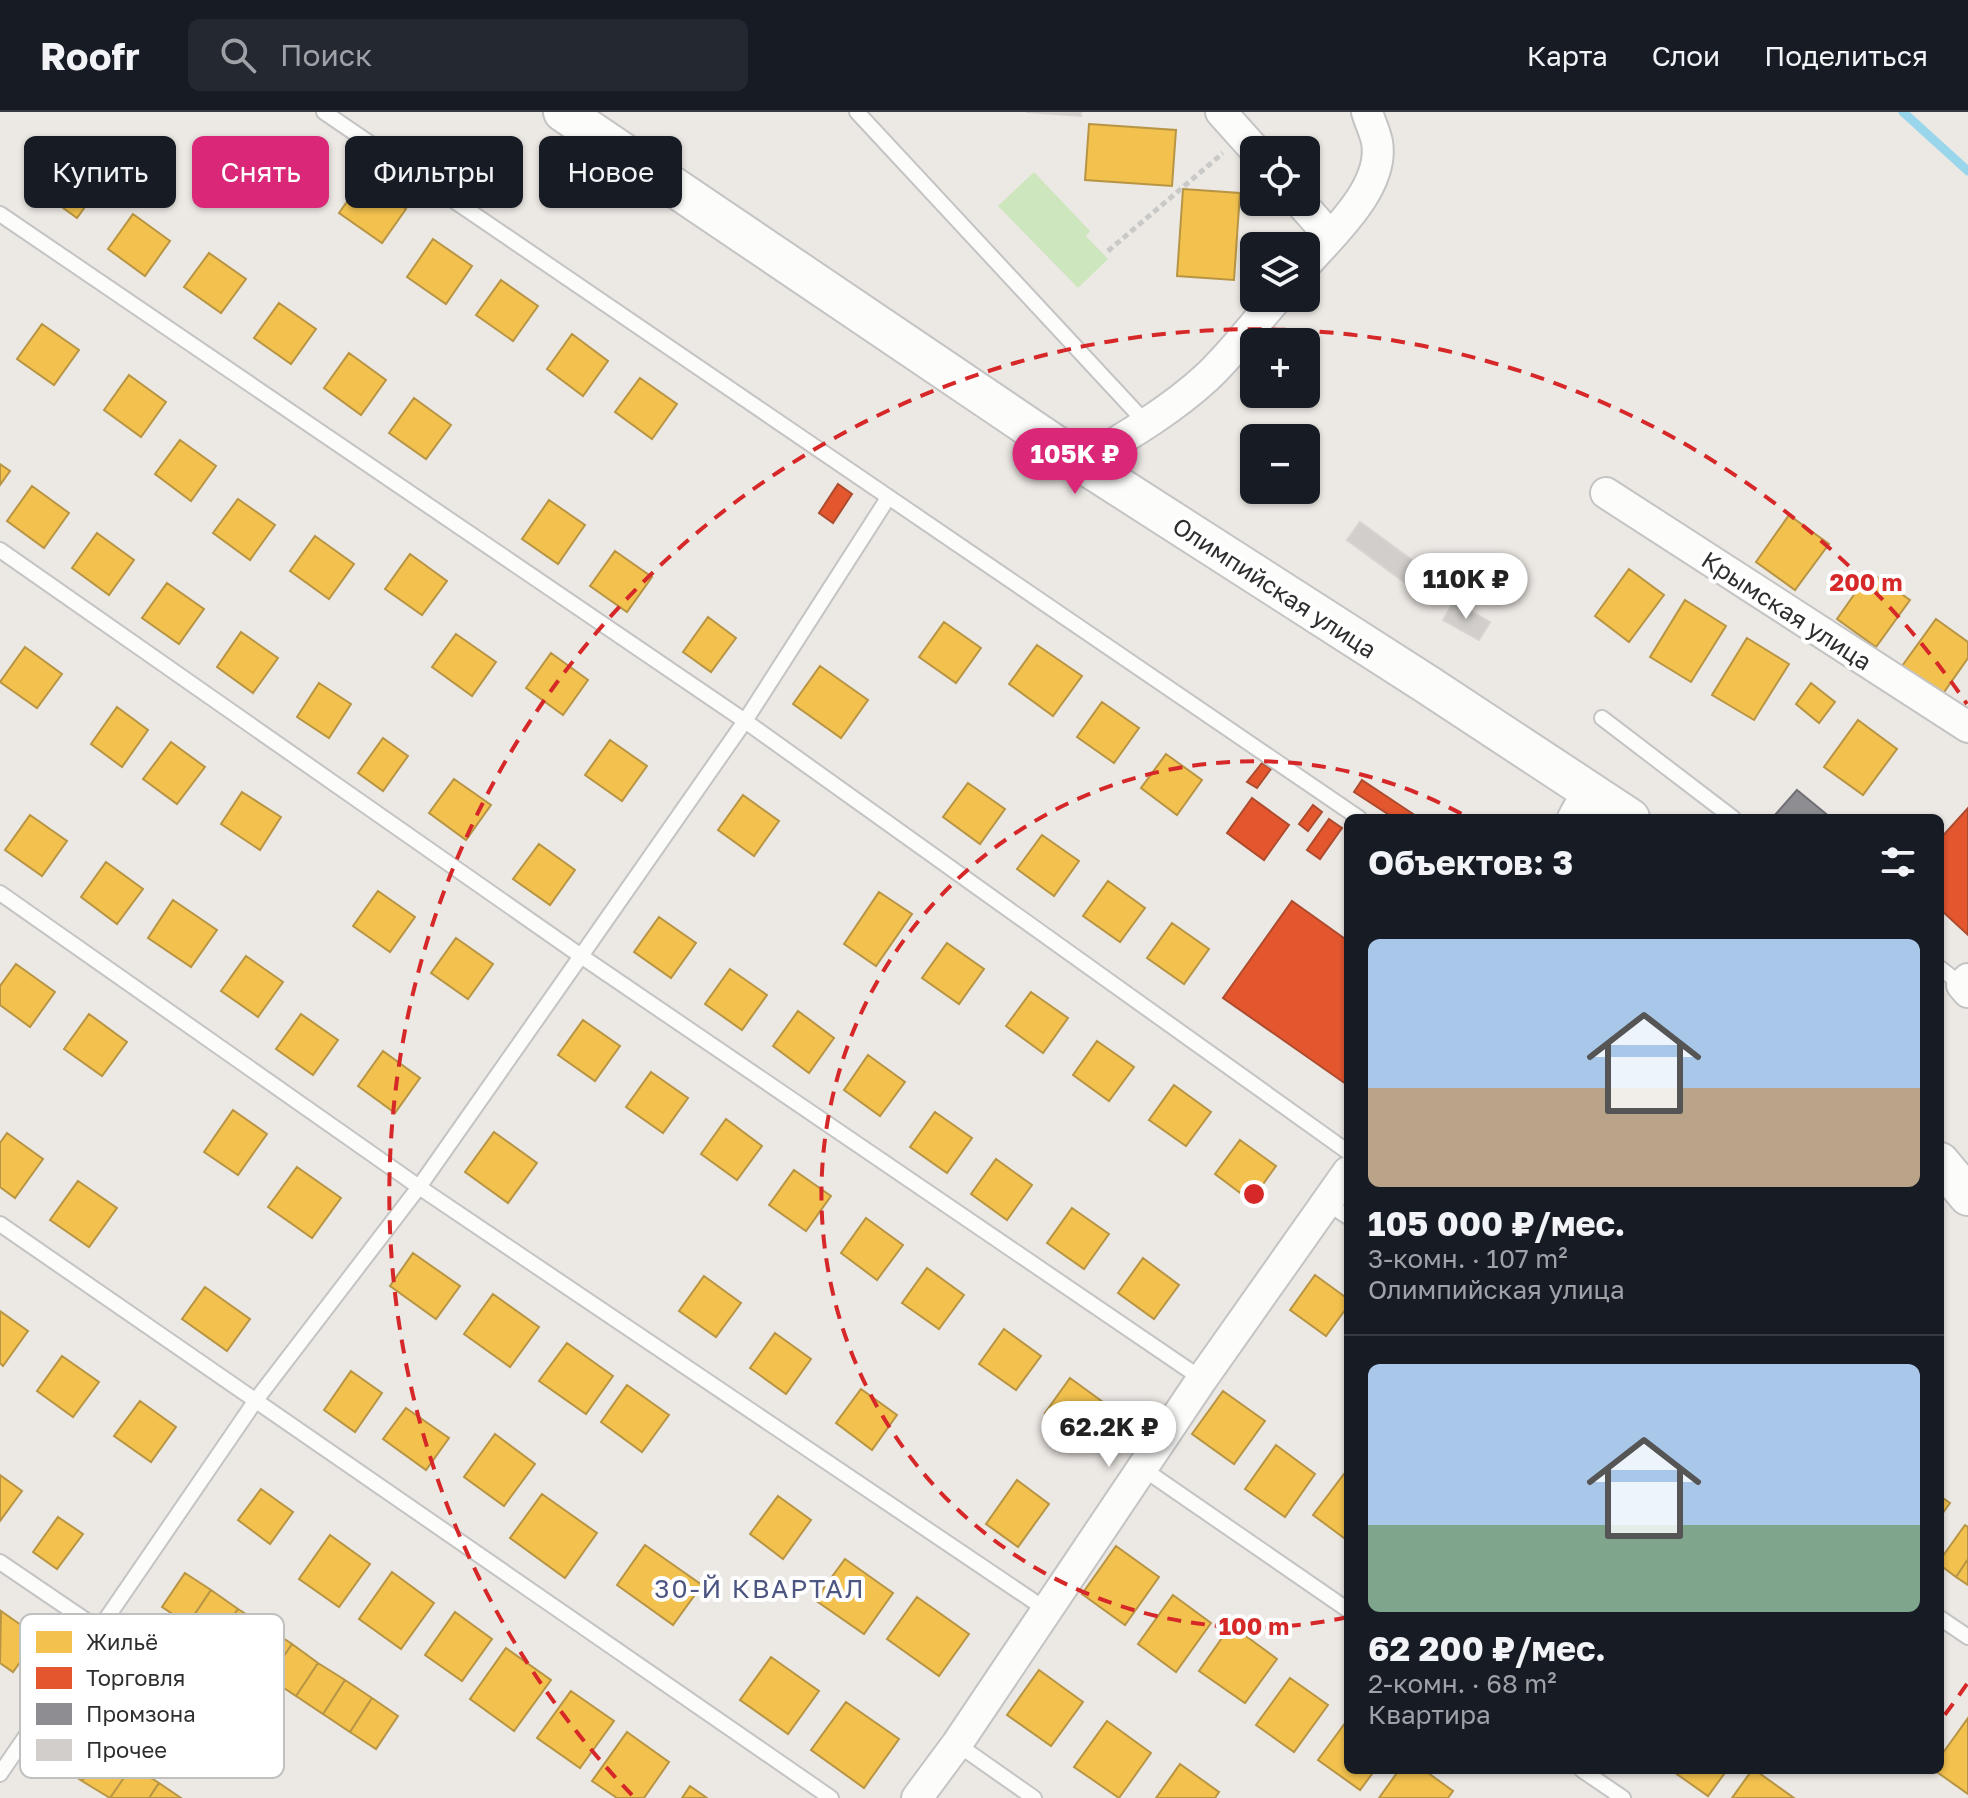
<!DOCTYPE html>
<html lang="ru">
<meta charset="utf-8">
<style>
:root{--surface:#171b24;--page:#242831;--text:#f1f3f6;--muted:#9ea1a6;--line:#363941;--accent:#db2777}
body{margin:0;font-family:"Golos Text",sans-serif;background:var(--page);color:var(--text);height:100vh;display:flex;flex-direction:column;font-size:30px;white-space:nowrap}
*{box-sizing:border-box;margin:0}
p{font-size:26px;color:var(--muted)}
.icon{flex:none;width:44px;height:44px;fill:none;stroke:currentColor;stroke-width:2;stroke-linecap:round;stroke-linejoin:round}
.map{position:relative;flex:1;overflow:hidden}
.side{position:absolute;left:1344px;top:702px;width:600px;height:960px;display:flex;flex-direction:column;background:var(--surface);border-radius:12px;box-shadow:0 2px 6px #0004}
.side>*{flex:none}
.banner{position:absolute;left:24px;top:24px;width:760px;height:72px;display:flex;gap:16px}
.buttons{position:absolute;left:1240px;top:24px;display:grid;gap:16px}
.buttons a{display:grid;place-items:center;width:80px;height:80px;border-radius:12px;background:var(--surface);box-shadow:0 2px 6px #0004;font-size:40px}
.price{position:absolute;translate:-50% -68px;padding:0 18px;border-radius:28px;background:#fff;color:#222;font-size:26px;line-height:52px;filter:drop-shadow(0 2px 4px #0008)}
.price::after{content:'';position:absolute;left:50%;top:48px;width:24px;height:18px;margin-left:-12px;background:inherit;clip-path:polygon(0 0,100% 0,50% 100%)}
.price.selected{background:var(--accent);color:#fff}
ul{padding:0;list-style:none}
li{display:grid;align-content:center;gap:16px;height:424px;padding:0 24px}
li+li{border-top:2px solid var(--line)}
li span{display:grid;place-items:center;height:248px;border-radius:12px;color:#555}
li>.icon{margin-inline-start:auto}
span .icon{width:144px;height:144px;fill:#fffc;stroke-width:1}
li b{font-size:34px}
h2{display:flex;justify-content:space-between;align-items:center;height:96px;padding:0 24px;font-size:34px}
.tag{padding:0 28px;border-radius:12px;background:var(--surface);box-shadow:0 2px 6px #0004;font-size:28px;line-height:72px}
.tag.selected{background:var(--accent);color:#fff}
header{display:flex;align-items:center;gap:48px;box-sizing:border-box;height:112px;padding:0 40px;background:var(--surface);border-bottom:2px solid var(--line)}
header strong{font-size:38px}
nav{display:flex;gap:44px;margin-inline-start:auto;font-size:28px}
.search{width:560px;height:72px;background:var(--page);display:flex;align-items:center;gap:20px;box-sizing:border-box;padding:0 28px;border-radius:12px;color:var(--muted);font-size:30px}
.map>svg:first-child{display:block}
.green{fill:#cee6be}
.homes{fill:#f2c14e;stroke:#b79544;stroke-width:2}
.shops{fill:#e4572e;stroke:#ad4b2e;stroke-width:2}
.industry{fill:#8d8d92;stroke:#707074;stroke-width:2}
.lines{fill:none;stroke-linecap:round;stroke-linejoin:round}
.stream{stroke:#99d6ec;stroke-width:9}
.building{fill:#d1cecb;stroke:#d7d4d0;stroke-width:2}
.service-casing{stroke:#c5c4c5;stroke-width:18}
.minor-casing{stroke:#c5c4c5;stroke-width:34}
.tertiary-casing{stroke:#c5c4c5;stroke-width:42}
.path{stroke:#c9c9c8;stroke-width:5;stroke-dasharray:6 4;stroke-linecap:butt}
.service{stroke:#fcfcfb;stroke-width:14}
.minor{stroke:#fcfcfb;stroke-width:30}
.tertiary{stroke:#fcfcfb;stroke-width:38}
.ring{fill:none;stroke:#d62828;stroke-width:4;stroke-dasharray:14 10}
.labels{text-anchor:middle;dominant-baseline:central;stroke-width:8;stroke-linejoin:round;paint-order:stroke}
.street-label{font-size:24px;fill:#2e2e2e;stroke:#fff}
.neighbourhood-label{font-size:26px;letter-spacing:2px;fill:#4d5680;stroke:#fff}
.key{fill:#fff;stroke:#c0c0c0;stroke-width:2}
.key-label{font-size:22px;fill:#2e2e2e}
.centre{fill:#d62828;stroke:#fff;stroke-width:4}
.ring-label{font-size:24px;text-anchor:middle;font-weight:bold;fill:#d62828;stroke:#fff;stroke-width:8;stroke-linejoin:round;paint-order:stroke}
</style>
<header>
<strong>Roofr</strong>
<div class="search"><svg class="icon" aria-label="search" viewBox="0 0 24 24"><circle cx="10" cy="10" r="6"/><path d="M15 15l6 6"/></svg>Поиск</div>
<nav><a>Карта</a><a>Слои</a><a>Поделиться</a></nav>
</header>
<div class="map">
<svg width="1968" height="1686" viewBox="0 0 1968 1686">
<rect width="100%" height="100%" fill="#ece8e4"/>
<path class="green" d="M 1034,60 L 1090,119 L 1086,124 L 1108,147 L 1078,176 L 998,94 Z"/>
<path class="homes" d="M 1089,12 L 1176,18 L 1172,74 L 1085,68 Z
M 65,45 L 102,71 L 77,106 L 40,79 Z
M 363,67 L 406,97 L 382,131 L 339,101 Z
M 1183,77 L 1240,81 L 1234,168 L 1177,164 Z
M 133,102 L 170,129 L 145,164 L 108,137 Z
M 433,127 L 472,154 L 446,192 L 407,165 Z
M 209,141 L 246,167 L 221,201 L 184,175 Z
M 501,168 L 538,194 L 513,229 L 476,203 Z
M 279,191 L 316,217 L 291,252 L 254,226 Z
M 42,212 L 79,238 L 54,273 L 17,247 Z
M 572,222 L 608,249 L 583,284 L 547,257 Z
M 349,241 L 386,268 L 361,303 L 324,276 Z
M 129,263 L 166,290 L 141,325 L 104,298 Z
M 640,266 L 677,292 L 652,327 L 615,300 Z
M 414,286 L 451,313 L 426,347 L 389,321 Z
M 180,328 L 216,354 L 191,389 L 155,362 Z
M 0,352 L 10,359 L 0,373 Z
M 32,374 L 69,401 L 44,436 L 7,409 Z
M 238,387 L 275,413 L 250,448 L 213,421 Z
M 549,388 L 585,413 L 558,452 L 522,427 Z
M 1789,403 L 1829,432 L 1795,478 L 1756,450 Z
M 97,421 L 134,448 L 109,483 L 72,456 Z
M 315,424 L 354,452 L 329,487 L 290,459 Z
M 615,439 L 652,465 L 627,500 L 590,474 Z
M 410,442 L 447,469 L 422,503 L 385,477 Z
M 1629,457 L 1664,483 L 1629,530 L 1595,504 Z
M 1870,460 L 1910,488 L 1876,535 L 1837,507 Z
M 167,471 L 204,497 L 179,532 L 142,506 Z
M 1685,488 L 1726,514 L 1691,570 L 1650,545 Z
M 708,505 L 736,526 L 711,560 L 683,540 Z
M 1936,507 L 1968,530 L 1968,546 L 1942,583 L 1902,554 Z
M 944,510 L 981,536 L 956,571 L 919,545 Z
M 241,520 L 278,546 L 253,581 L 217,555 Z
M 456,522 L 496,550 L 472,584 L 432,555 Z
M 1747,526 L 1789,552 L 1754,608 L 1712,583 Z
M 1037,533 L 1082,564 L 1053,604 L 1009,572 Z
M 25,535 L 62,562 L 37,596 L 0,570 Z
M 551,541 L 588,568 L 563,603 L 526,576 Z
M 820,554 L 868,588 L 841,626 L 793,592 Z
M 319,571 L 351,592 L 329,626 L 297,605 Z
M 1811,571 L 1835,590 L 1819,611 L 1796,592 Z
M 1102,590 L 1139,616 L 1114,651 L 1077,625 Z
M 117,595 L 148,618 L 122,655 L 91,632 Z
M 1858,608 L 1897,637 L 1863,683 L 1824,655 Z
M 383,626 L 408,644 L 383,679 L 358,661 Z
M 610,628 L 647,654 L 622,689 L 585,663 Z
M 171,630 L 205,655 L 177,692 L 143,667 Z
M 1166,642 L 1202,668 L 1177,703 L 1141,676 Z
M 454,667 L 491,693 L 466,728 L 429,701 Z
M 968,671 L 1005,697 L 980,732 L 943,705 Z
M 242,680 L 281,705 L 260,738 L 221,712 Z
M 743,683 L 779,709 L 754,744 L 718,718 Z
M 30,703 L 67,729 L 42,764 L 5,738 Z
M 1042,723 L 1079,749 L 1054,784 L 1017,757 Z
M 539,732 L 575,758 L 550,793 L 513,767 Z
M 106,750 L 143,777 L 117,812 L 81,785 Z
M 1108,769 L 1145,796 L 1120,830 L 1083,804 Z
M 378,779 L 415,805 L 390,840 L 353,814 Z
M 879,780 L 912,802 L 876,854 L 844,832 Z
M 173,788 L 217,818 L 191,855 L 148,826 Z
M 659,805 L 696,831 L 671,866 L 634,840 Z
M 1172,811 L 1209,837 L 1184,872 L 1147,846 Z
M 456,826 L 493,852 L 468,887 L 431,861 Z
M 947,831 L 984,857 L 959,892 L 922,866 Z
M 246,844 L 283,870 L 258,905 L 221,879 Z
M 16,852 L 55,880 L 30,915 L 0,893 L 0,874 Z
M 730,857 L 767,883 L 742,918 L 705,892 Z
M 1031,880 L 1068,906 L 1043,941 L 1006,914 Z
M 798,899 L 834,926 L 809,961 L 773,934 Z
M 89,902 L 127,930 L 102,964 L 64,937 Z
M 301,902 L 338,928 L 313,963 L 276,937 Z
M 583,908 L 620,934 L 595,969 L 558,943 Z
M 1097,929 L 1134,955 L 1109,989 L 1073,963 Z
M 383,939 L 420,966 L 395,1001 L 358,974 Z
M 868,943 L 905,970 L 880,1004 L 844,978 Z
M 651,960 L 688,986 L 663,1021 L 626,995 Z
M 1174,973 L 1211,1000 L 1186,1034 L 1149,1008 Z
M 233,998 L 267,1022 L 238,1063 L 204,1040 Z
M 935,1000 L 972,1026 L 947,1061 L 910,1035 Z
M 726,1007 L 762,1034 L 737,1068 L 701,1042 Z
M 494,1020 L 537,1051 L 508,1091 L 465,1060 Z
M 7,1021 L 43,1047 L 15,1086 L 0,1075 L 0,1031 Z
M 1240,1028 L 1276,1054 L 1251,1089 L 1215,1062 Z
M 996,1047 L 1032,1073 L 1007,1108 L 971,1082 Z
M 297,1055 L 341,1086 L 312,1126 L 268,1095 Z
M 794,1058 L 831,1084 L 806,1119 L 769,1093 Z
M 78,1069 L 117,1096 L 89,1135 L 50,1108 Z
M 1072,1096 L 1109,1122 L 1084,1157 L 1047,1131 Z
M 866,1106 L 903,1133 L 877,1168 L 841,1141 Z
M 413,1141 L 460,1174 L 436,1207 L 390,1174 Z
M 1143,1146 L 1179,1173 L 1154,1207 L 1118,1181 Z
M 927,1156 L 964,1183 L 939,1217 L 902,1191 Z
M 1315,1163 L 1348,1187 L 1348,1194 L 1326,1224 L 1290,1198 Z
M 704,1164 L 741,1191 L 716,1225 L 679,1199 Z
M 205,1175 L 250,1207 L 227,1239 L 182,1207 Z
M 493,1182 L 539,1215 L 510,1255 L 464,1222 Z
M 0,1199 L 28,1219 L 3,1254 L 0,1251 Z
M 1004,1217 L 1041,1244 L 1016,1278 L 979,1252 Z
M 775,1221 L 811,1247 L 786,1282 L 750,1256 Z
M 567,1231 L 613,1264 L 586,1302 L 539,1269 Z
M 62,1244 L 99,1270 L 73,1305 L 37,1279 Z
M 351,1259 L 382,1281 L 355,1320 L 324,1298 Z
M 1070,1266 L 1107,1293 L 1082,1327 L 1045,1301 Z
M 627,1273 L 669,1303 L 642,1340 L 601,1310 Z
M 861,1277 L 897,1303 L 872,1338 L 836,1311 Z
M 1223,1279 L 1265,1309 L 1234,1352 L 1192,1322 Z
M 140,1289 L 176,1315 L 151,1350 L 114,1324 Z
M 406,1296 L 449,1326 L 426,1358 L 383,1327 Z
M 495,1322 L 535,1352 L 504,1394 L 464,1365 Z
M 1276,1333 L 1315,1362 L 1285,1405 L 1245,1377 Z
M 1344,1362 L 1348,1365 L 1348,1429 L 1313,1403 Z
M 0,1363 L 22,1379 L 0,1409 Z
M 1017,1368 L 1049,1392 L 1018,1435 L 986,1412 Z
M 261,1377 L 293,1400 L 270,1432 L 238,1408 Z
M 542,1382 L 597,1421 L 565,1466 L 510,1426 Z
M 778,1384 L 811,1408 L 783,1447 L 750,1422 Z
M 1940,1384 L 1950,1391 L 1940,1405 Z
M 58,1405 L 83,1422 L 57,1457 L 33,1440 Z
M 1965,1413 L 1968,1415 L 1968,1447 L 1956,1465 L 1940,1453 L 1940,1448 Z
M 330,1423 L 370,1452 L 339,1495 L 299,1467 Z
M 645,1433 L 702,1473 L 673,1513 L 617,1473 Z
M 1116,1434 L 1159,1465 L 1125,1513 L 1082,1482 Z
M 845,1447 L 893,1481 L 864,1522 L 815,1488 Z
M 1968,1447 L 1968,1473 L 1956,1465 Z
M 392,1460 L 434,1491 L 401,1537 L 359,1507 Z
M 185,1461 L 211,1478 L 188,1512 L 162,1495 Z
M 211,1478 L 238,1497 L 215,1530 L 188,1512 Z
M 1173,1483 L 1211,1511 L 1176,1560 L 1138,1532 Z
M 917,1485 L 969,1522 L 939,1564 L 887,1527 Z
M 238,1497 L 265,1514 L 242,1548 L 215,1530 Z
M 1,1499 L 38,1525 L 13,1560 L 0,1551 Z
M 455,1500 L 492,1527 L 462,1569 L 425,1543 Z
M 1231,1513 L 1277,1547 L 1245,1591 L 1199,1559 Z
M 265,1514 L 292,1532 L 269,1566 L 242,1548 Z
M 292,1532 L 318,1551 L 296,1584 L 269,1566 Z
M 506,1536 L 551,1568 L 514,1619 L 470,1587 Z
M 771,1545 L 819,1579 L 788,1622 L 740,1588 Z
M 318,1551 L 345,1568 L 323,1602 L 296,1584 Z
M 1039,1558 L 1083,1590 L 1051,1634 L 1007,1603 Z
M 1290,1566 L 1328,1593 L 1294,1640 L 1256,1613 Z
M 345,1568 L 372,1586 L 350,1620 L 323,1602 Z
M 571,1579 L 614,1609 L 580,1656 L 537,1626 Z
M 372,1586 L 398,1604 L 376,1637 L 350,1620 Z
M 846,1590 L 899,1627 L 864,1676 L 811,1638 Z
M 1968,1606 L 1968,1682 L 1934,1658 L 1940,1658 L 1940,1645 Z
M 1348,1607 L 1348,1658 L 1375,1658 L 1360,1678 L 1318,1648 Z
M 1107,1609 L 1151,1641 L 1119,1686 L 1074,1655 Z
M 79,1618 L 105,1636 L 82,1669 L 56,1652 Z
M 627,1620 L 669,1650 L 644,1686 L 617,1686 L 592,1669 Z
M 105,1636 L 132,1654 L 110,1686 L 82,1669 Z
M 1180,1652 L 1219,1680 L 1215,1686 L 1156,1686 Z
M 132,1654 L 159,1671 L 149,1686 L 110,1686 Z
M 1399,1658 L 1424,1658 L 1453,1679 L 1448,1686 L 1379,1686 Z
M 1671,1658 L 1727,1658 L 1708,1684 Z
M 1752,1658 L 1755,1658 L 1794,1686 L 1732,1686 Z
M 159,1671 L 181,1686 L 149,1686 Z
M 690,1674 L 707,1686 L 682,1686 Z"/>
<path class="shops" d="M 838,372 L 852,382 L 833,411 L 819,401 Z
M 1262,651 L 1271,657 L 1257,676 L 1247,670 Z
M 1362,668 L 1419,706 L 1394,706 L 1354,680 Z
M 1252,686 L 1289,713 L 1264,748 L 1227,721 Z
M 1313,693 L 1322,700 L 1308,719 L 1299,712 Z
M 1968,696 L 1968,823 L 1940,797 L 1940,727 Z
M 1329,707 L 1342,716 L 1320,747 L 1307,738 Z
M 1292,789 L 1348,829 L 1348,970 L 1346,972 L 1223,886 Z"/>
<path class="industry" d="M 1797,678 L 1831,706 L 1774,704 Z"/>
<g class="lines">
<path class="stream" d="M 1903,0 L 1968,59"/>
</g>
<path class="building" d="M 1026,0 L 1081,0 L 1081,4 Z
M 1360,410 L 1431,462 L 1418,480 L 1347,428 Z
M 1454,489 L 1490,510 L 1479,528 L 1443,508 Z"/>
<g class="lines">
<g class="service-casing">
<path id="service" d="M 324,0 L 1359,706
M 857,0 L 1147,312
M 0,102 L 745,609 L 1348,1040
M 0,438 L 581,844 L 1202,1267
M 1602,606 L 1733,706
M 0,781 L 419,1075 L 1048,1499
M 1940,856 L 1962,873
M 1327,1091 L 1348,1105
M 0,1112 L 831,1686
M 1142,1356 L 1348,1498
M 0,1450 L 100,1518
M 1940,1506 L 1968,1525
M 957,1632 L 1034,1686
M 1582,1658 L 1623,1686
M 0,1662 L 256,1288 L 419,1075 L 581,844 L 745,609 L 888,386"/>
</g>
<g class="minor-casing">
<path id="minor" d="M 1221,0 L 1255,38
M 1300,90 L 1330,124
M 1306,152 C 1332,122 1385,75 1377,30 C 1375,20 1370,10 1367,0
M 1082,351 C 1125,325 1169,300 1206,266 C 1232,242 1254,212 1277,186
M 1606,381 L 1968,615
M 1573,706 L 1589,677
M 1968,867 L 1962,873 L 1968,880
M 917,1686 L 957,1632 L 1202,1267 L 1348,1060"/>
</g>
<g class="tertiary-casing">
<path id="tertiary" d="M 563,0 L 1082,351 L 1428,573 L 1630,706
M 1940,1050 L 1968,1084"/>
</g>
<path class="path" d="M 1108,139 L 1223,41"/>
<use href="#service" class="service"/>
<use href="#minor" class="minor"/>
<use href="#tertiary" class="tertiary"/>
</g>
<g class="ring">
<path d="M1348 1505A433 433 0 1 1 1467 705"/>
<path d="M1967 1572A865 865 0 0 1 1940 1609M632 1683A865 865 0 1 1 1967 592"/>
</g>
<g class="labels">
<g class="street-label">
<text transform="translate(1275 475) rotate(33)">Олимпийская улица</text>
<text transform="translate(1787 498) rotate(33)">Крымская улица</text>
</g>
<g class="neighbourhood-label">
<text x="760" y="1476">30-Й КВАРТАЛ</text>
</g>
</g>
<rect x="20" y="1502" width="264" height="164" rx="12" class="key"/>
<rect x="36" y="1519" width="36" height="22" fill="#f2c14e"/>
<rect x="36" y="1555" width="36" height="22" fill="#e4572e"/>
<rect x="36" y="1591" width="36" height="22" fill="#8d8d92"/>
<rect x="36" y="1627" width="36" height="22" fill="#d1cecb"/>
<g class="key-label">
<text x="86" y="1538">Жильё</text>
<text x="86" y="1574">Торговля</text>
<text x="86" y="1610">Промзона</text>
<text x="86" y="1646">Прочее</text>
</g>
<circle cx="1254" cy="1082" r="12" class="centre"/>
<g class="ring-label">
<text x="1866" y="479">200 m</text>
<text x="1254" y="1523">100 m</text>
</g>
</svg>
<div class="buttons">
<a><svg class="icon" aria-label="locate" viewBox="0 0 24 24"><circle cx="12" cy="12" r="6"/><path d="M12 2v4M12 18v4M2 12h4M18 12h4"/></svg></a>
<a><svg class="icon" aria-label="layers" viewBox="0 0 24 24"><path d="M12 4l9 5-9 5-9-5zM3 14l9 5 9-5"/></svg></a>
<a>+</a>
<a>−</a>
</div>
<b class="price selected" style="left:1075px;top:384px">105K ₽</b>
<b class="price" style="left:1466px;top:509px">110K ₽</b>
<b class="price" style="left:1109px;top:1357px">62.2K ₽</b>
<div class="banner">
<a class="tag">Купить</a>
<a class="tag selected">Снять</a>
<a class="tag">Фильтры</a>
<a class="tag">Новое</a>
</div>
<section class="side">
<h2>Объектов: 3<svg class="icon" aria-label="filters" viewBox="0 0 24 24"><path d="M4 7h16M4 17h16"/><circle cx="9" cy="7" r="2"/><circle cx="15" cy="17" r="2"/></svg></h2>
<ul>
<li><span style="background:linear-gradient(#a9c7e8 60%,#b9a48a 0)"><svg class="icon" aria-label="home" viewBox="0 0 24 24"><path d="M3 11l9-7 9 7M6 9v11h12V9"/></svg></span><div><b>105 000 ₽/мес.</b><p>3-комн. · 107 m²</p><p>Олимпийская улица</p></div></li>
<li><span style="background:linear-gradient(#a9c7e8 65%,#7fa58c 0)"><svg class="icon" aria-label="home" viewBox="0 0 24 24"><path d="M3 11l9-7 9 7M6 9v11h12V9"/></svg></span><div><b>62 200 ₽/мес.</b><p>2-комн. · 68 m²</p><p>Квартира</p></div></li>
</ul>
</section>
</div>
